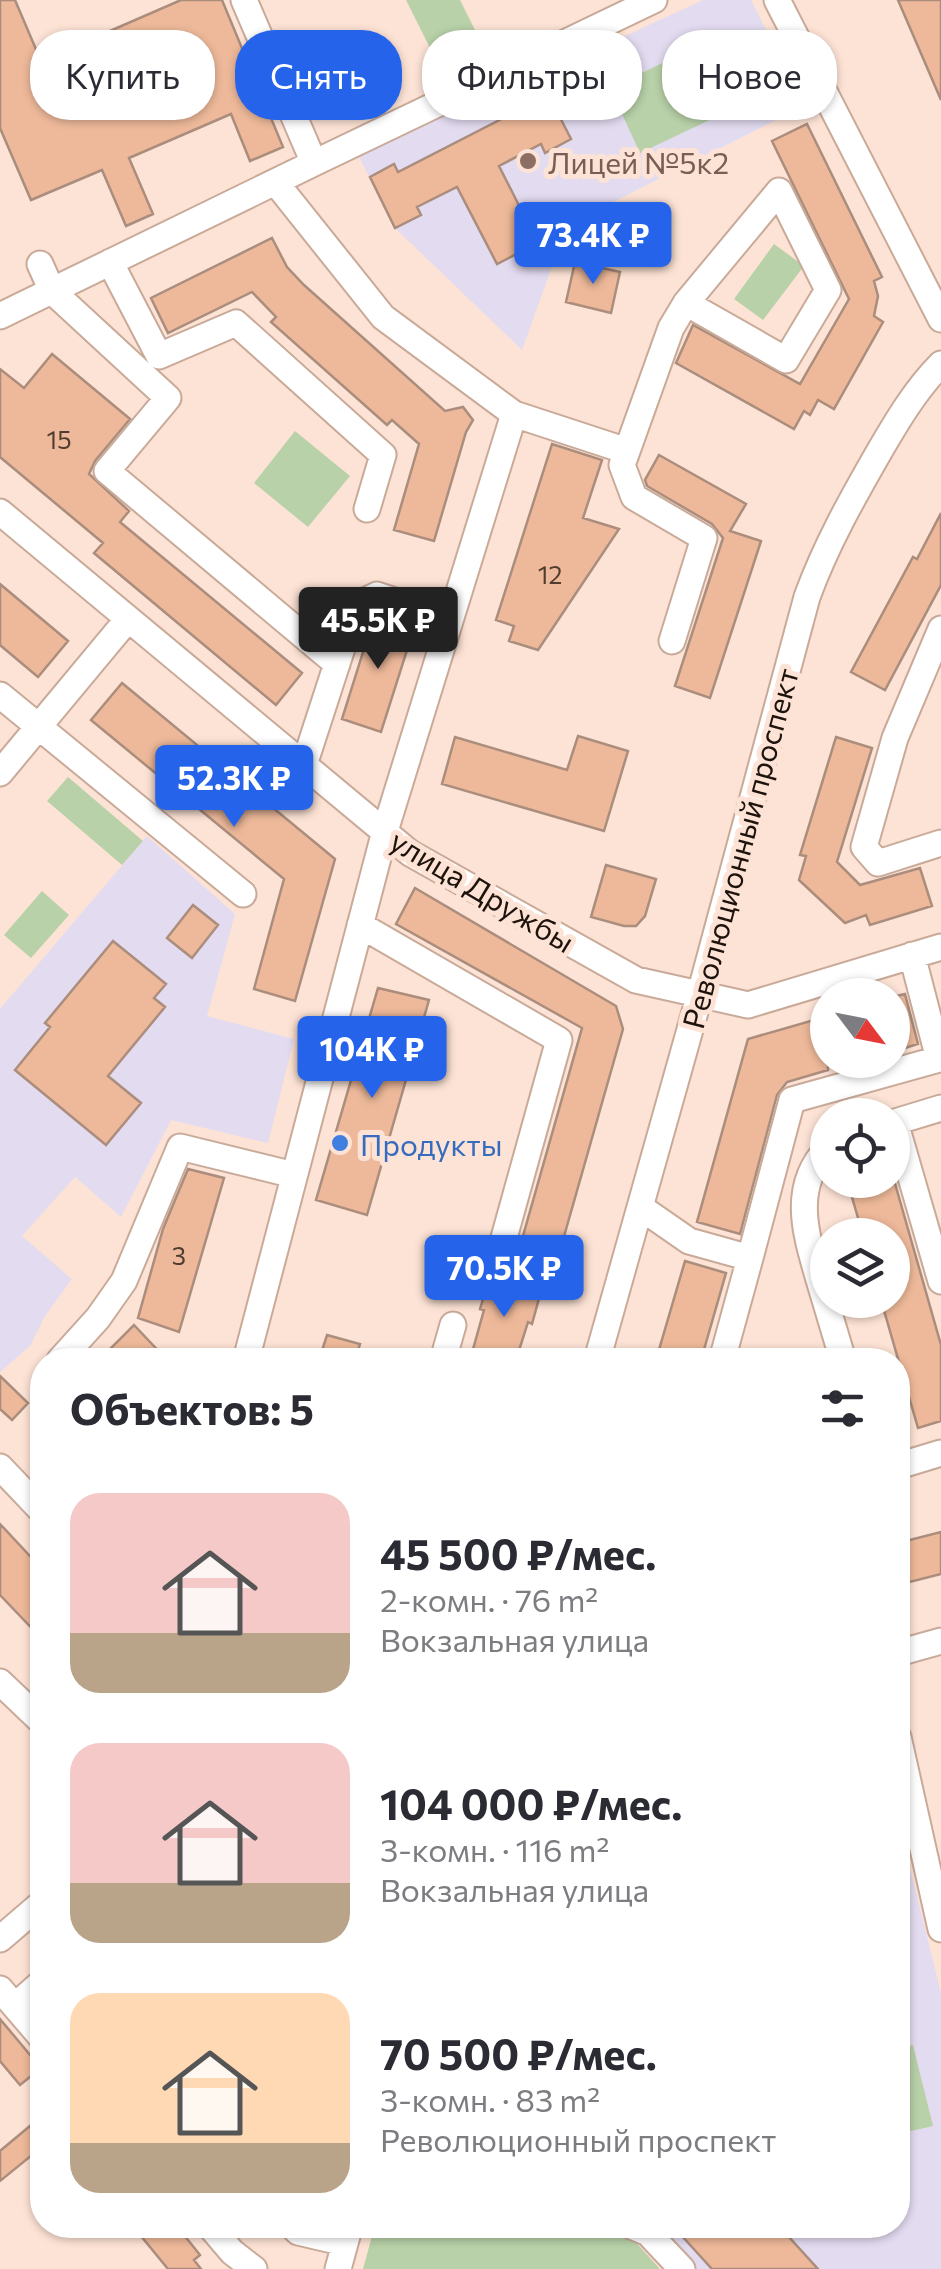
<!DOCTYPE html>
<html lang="ru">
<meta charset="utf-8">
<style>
:root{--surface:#fff;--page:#f7f7f7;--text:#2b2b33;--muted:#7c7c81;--accent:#2563eb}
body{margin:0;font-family:Commissioner,sans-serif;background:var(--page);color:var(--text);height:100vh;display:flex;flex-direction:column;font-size:38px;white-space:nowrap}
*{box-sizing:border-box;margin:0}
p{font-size:32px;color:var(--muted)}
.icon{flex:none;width:55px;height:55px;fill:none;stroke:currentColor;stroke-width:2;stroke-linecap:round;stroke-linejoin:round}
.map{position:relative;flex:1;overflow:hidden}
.details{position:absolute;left:30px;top:1348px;width:880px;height:890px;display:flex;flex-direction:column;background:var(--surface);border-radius:40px;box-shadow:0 2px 8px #0004}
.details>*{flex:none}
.guide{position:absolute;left:30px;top:30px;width:882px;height:90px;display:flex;gap:20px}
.needle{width:65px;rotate:122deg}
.tools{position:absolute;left:810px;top:978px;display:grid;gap:20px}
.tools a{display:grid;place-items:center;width:100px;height:100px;border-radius:50%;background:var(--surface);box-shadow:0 2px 8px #0004;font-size:50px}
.price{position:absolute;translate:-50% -85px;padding:0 22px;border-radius:10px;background:var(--accent);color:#fff;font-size:32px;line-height:65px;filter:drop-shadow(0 2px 5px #0008)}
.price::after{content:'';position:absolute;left:50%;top:60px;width:30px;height:22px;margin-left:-15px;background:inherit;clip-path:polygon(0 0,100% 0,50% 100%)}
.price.current{background:#222;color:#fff}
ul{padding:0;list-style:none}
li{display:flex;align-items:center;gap:30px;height:250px;padding:0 40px}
li span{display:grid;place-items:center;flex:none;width:280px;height:200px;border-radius:30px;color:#555}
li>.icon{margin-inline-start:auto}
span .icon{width:120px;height:120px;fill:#fffc;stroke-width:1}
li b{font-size:42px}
h2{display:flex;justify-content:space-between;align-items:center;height:120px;padding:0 40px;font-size:42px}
.tag{padding:0 35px;border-radius:40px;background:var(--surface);box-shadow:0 2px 8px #0004;font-size:35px;line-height:90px}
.tag.current{background:var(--accent);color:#fff}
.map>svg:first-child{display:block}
.education{fill:#e3dbf0}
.green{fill:#b8d1a8}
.building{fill:#eeb99a;stroke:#ab8d7d;stroke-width:2.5}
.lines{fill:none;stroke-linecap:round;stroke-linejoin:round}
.minor-casing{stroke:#c9aa99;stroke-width:29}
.minor{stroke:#fff;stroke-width:25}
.education-dot{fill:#8d6e63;stroke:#fde3d5;stroke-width:4}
.shop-dot{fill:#3f7fe0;stroke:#fde3d5;stroke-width:4}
.labels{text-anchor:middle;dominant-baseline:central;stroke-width:10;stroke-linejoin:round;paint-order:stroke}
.number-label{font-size:25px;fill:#513c30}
.education-label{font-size:30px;fill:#785e54;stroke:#fde3d5;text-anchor:start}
.street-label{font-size:30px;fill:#1d120c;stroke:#fde3d5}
.shop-label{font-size:30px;fill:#366cbe;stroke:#fde3d5;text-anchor:start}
</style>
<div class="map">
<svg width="941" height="2269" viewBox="0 0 941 2269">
<rect width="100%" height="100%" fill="#fde3d5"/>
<path class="education" d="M 703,0 L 751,0 L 804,106 L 567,225 L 522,350 L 395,228 L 349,137 L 540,45 L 553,69 Z
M 147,836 L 235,914 L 207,1016 L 294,1039 L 268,1143 L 171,1120 L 121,1217 L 75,1177 L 22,1236 L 72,1279 L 45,1316 L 30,1346 L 0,1372 L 0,1009 Z
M 911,1872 L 941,1993 L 941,2269 L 674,2269 L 634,2225 L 898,2225 L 898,1876 Z"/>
<path class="green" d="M 406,0 L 460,0 L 477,34 L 434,56 Z
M 730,31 L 760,96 L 640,153 L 610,88 Z
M 774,244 L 804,266 L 763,320 L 734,299 Z
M 295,431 L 350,476 L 308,527 L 254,483 Z
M 68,777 L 143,841 L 122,865 L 47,801 Z
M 42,891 L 69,915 L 31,958 L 4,935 Z
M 913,2045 L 933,2126 L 898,2134 L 898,2048 Z
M 375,2225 L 582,2225 L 631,2237 L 660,2269 L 363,2269 Z"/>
<path class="building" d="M 0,0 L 15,0 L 41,61 L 181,0 L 222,0 L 283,147 L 250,161 L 231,114 L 129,158 L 153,214 L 126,226 L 102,170 L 31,200 L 0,128 Z
M 898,0 L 941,0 L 941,100 Z
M 326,62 L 336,85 L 312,95 L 302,72 Z
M 545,88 L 571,139 L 545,153 L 541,144 L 499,166 L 538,243 L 497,264 L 457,187 L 417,207 L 421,215 L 395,228 L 370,177 L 394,164 L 398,172 L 525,107 L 521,100 Z
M 807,124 L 882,277 L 874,281 L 878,296 L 874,316 L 883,322 L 834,409 L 818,400 L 810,415 L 804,411 L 794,429 L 676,363 L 693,325 L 800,384 L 849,299 L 772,141 Z
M 272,238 L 287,267 L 304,285 L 445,411 L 463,407 L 473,420 L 466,432 L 434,541 L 394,530 L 419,444 L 392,420 L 387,425 L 271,322 L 276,317 L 252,292 L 168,333 L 151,298 Z
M 575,262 L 620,272 L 611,313 L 566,302 Z
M 52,354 L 130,419 L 95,461 L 89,474 L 129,511 L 120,522 L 302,673 L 276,705 L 94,553 L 103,543 L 0,457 L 0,369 L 24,388 Z
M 552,444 L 602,460 L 583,518 L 619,529 L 538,650 L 509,641 L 514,626 L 496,620 Z
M 659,455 L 746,504 L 730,531 L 761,541 L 710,698 L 675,686 L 723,538 L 712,524 L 647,486 L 645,480 Z
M 941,513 L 941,585 L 885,690 L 851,672 L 913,557 L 917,559 Z
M 0,584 L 68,641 L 38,677 L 0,645 Z
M 378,612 L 415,625 L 381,732 L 342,719 L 375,614 Z
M 122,683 L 335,859 L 295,1001 L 254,989 L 284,879 L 91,720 Z
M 578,736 L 628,751 L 604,831 L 442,784 L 455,737 L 567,770 Z
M 836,737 L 872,748 L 837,862 L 860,885 L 920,868 L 932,906 L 870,925 L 866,915 L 845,923 L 799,880 L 806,856 L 800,855 Z
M 606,865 L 656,879 L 645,916 L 636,926 L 624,926 L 591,917 Z
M 415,888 L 616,1006 L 623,1029 L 561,1247 L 523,1236 L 582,1028 L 396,924 Z
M 193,905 L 218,925 L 192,958 L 167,938 Z
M 113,941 L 166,984 L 154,998 L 165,1007 L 108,1076 L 141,1103 L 106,1145 L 15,1070 L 50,1027 L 45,1023 Z
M 378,988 L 429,1000 L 367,1215 L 316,1200 Z
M 905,994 L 918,1044 L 892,1052 L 892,997 Z
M 828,1016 L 828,1070 L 787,1082 L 777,1095 L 740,1234 L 697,1222 L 748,1039 Z
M 188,1169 L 224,1178 L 179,1332 L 138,1318 L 163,1229 Z
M 847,1180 L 894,1180 L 941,1345 L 941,1421 L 918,1428 L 881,1300 L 892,1300 L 892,1235 L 863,1235 Z
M 685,1261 L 726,1273 L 701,1360 L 656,1360 Z
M 490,1276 L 541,1291 L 532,1324 L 528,1322 L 516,1360 L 470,1360 L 484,1310 L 480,1309 Z
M 134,1325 L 167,1360 L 99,1360 Z
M 327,1335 L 360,1344 L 355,1360 L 319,1360 Z
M 0,1376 L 28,1403 L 12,1420 L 0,1409 Z
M 0,1524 L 42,1569 L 42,1639 L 0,1595 Z
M 941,1532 L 941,1574 L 898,1585 L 898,1543 Z
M 0,2019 L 41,2068 L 20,2085 L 0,2061 Z
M 42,2116 L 42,2147 L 0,2181 L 0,2151 Z
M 132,2225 L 176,2225 L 200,2255 L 194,2260 L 201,2269 L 168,2269 Z
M 672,2225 L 778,2225 L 818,2269 L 712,2269 Z"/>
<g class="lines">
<g class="minor-casing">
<path id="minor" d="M 777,0 L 941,319
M 314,163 L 654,0
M 276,183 L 383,317 L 514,414 L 627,451 L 671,328 L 686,303 L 779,191 L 828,290 L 786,360 L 686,303
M 110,262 L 159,356 L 236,323 L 383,455 L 367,509
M 40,264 L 52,291 L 168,398 L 107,471 L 337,664
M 0,316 L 314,163 L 244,0
M 627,451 L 622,465 L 634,497 L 704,538 L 672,641
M 0,512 L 410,853 L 636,980 L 748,1005 L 941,947
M 941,629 L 895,738 L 864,847 L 878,863 L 941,843
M 0,695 L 243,894
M 304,765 L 356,605 L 377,595 L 450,619
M 0,773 L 128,619
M 360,925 L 559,1040 L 502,1245
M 895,1122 L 941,1108
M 892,1123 L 895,1122 L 941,1281
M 828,1148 C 789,1188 807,1238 820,1283 C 828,1309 835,1334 843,1360
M 640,1207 L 689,1241 L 750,1258 L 722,1360
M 750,1258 L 792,1100 L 939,1059 L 912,955
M 60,1360 L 98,1318 L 124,1281 L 180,1147 L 294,1175
M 246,1360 L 385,831 L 514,414
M 443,1360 L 453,1325
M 597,1360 L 700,994 L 807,597 C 826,545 852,499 879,452 C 897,421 916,389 941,364
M 898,1466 L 941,1453
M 0,1467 L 42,1511
M 898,1653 L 941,1641
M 0,1682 L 42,1722
M 898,1737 L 941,1929
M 0,1939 L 42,1903
M 0,1989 L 42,2038
M 15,2006 L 42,1982
M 209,2225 L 232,2252 L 254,2269
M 291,2225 L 298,2232 L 345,2243
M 629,2225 L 648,2233 L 682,2269
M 338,2269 L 350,2225"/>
</g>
<use href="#minor" class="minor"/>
</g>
<circle class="education-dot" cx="528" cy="161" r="10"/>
<circle class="shop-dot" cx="340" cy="1143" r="10"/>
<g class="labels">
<g class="number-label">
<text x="59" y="439">15</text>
<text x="550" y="574">12</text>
<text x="179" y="1255">3</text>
</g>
<g class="education-label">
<text x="548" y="161">Лицей №5к2</text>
</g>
<g class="street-label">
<text transform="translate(739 848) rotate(-75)">Революционный проспект</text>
<text transform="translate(483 890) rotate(31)">улица Дружбы</text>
</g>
<g class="shop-label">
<text x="360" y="1143">Продукты</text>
</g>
</g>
</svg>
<div class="tools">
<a><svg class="needle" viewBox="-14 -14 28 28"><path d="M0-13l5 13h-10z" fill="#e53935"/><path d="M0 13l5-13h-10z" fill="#7c7c81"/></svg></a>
<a><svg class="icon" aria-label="locate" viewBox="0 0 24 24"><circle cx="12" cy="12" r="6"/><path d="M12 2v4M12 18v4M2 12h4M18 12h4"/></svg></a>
<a><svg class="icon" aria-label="layers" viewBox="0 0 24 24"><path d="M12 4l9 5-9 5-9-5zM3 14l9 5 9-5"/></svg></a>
</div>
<b class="price" style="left:593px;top:287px">73.4K ₽</b>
<b class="price current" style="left:378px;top:672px">45.5K ₽</b>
<b class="price" style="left:234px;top:830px">52.3K ₽</b>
<b class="price" style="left:372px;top:1101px">104K ₽</b>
<b class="price" style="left:504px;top:1320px">70.5K ₽</b>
<div class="guide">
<a class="tag">Купить</a>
<a class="tag current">Снять</a>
<a class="tag">Фильтры</a>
<a class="tag">Новое</a>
</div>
<section class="details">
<h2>Объектов: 5<svg class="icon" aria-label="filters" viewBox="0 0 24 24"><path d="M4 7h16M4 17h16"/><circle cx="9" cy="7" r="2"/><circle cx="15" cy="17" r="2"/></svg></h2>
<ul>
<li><span style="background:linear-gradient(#f6c9c9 70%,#b9a48a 0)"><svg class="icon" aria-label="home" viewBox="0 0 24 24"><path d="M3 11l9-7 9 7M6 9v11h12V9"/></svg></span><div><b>45 500 ₽/мес.</b><p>2-комн. · 76 m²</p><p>Вокзальная улица</p></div></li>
<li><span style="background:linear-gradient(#f6c9c9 70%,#b9a48a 0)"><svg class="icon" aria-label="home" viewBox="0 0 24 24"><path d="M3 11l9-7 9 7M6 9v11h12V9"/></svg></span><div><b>104 000 ₽/мес.</b><p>3-комн. · 116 m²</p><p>Вокзальная улица</p></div></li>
<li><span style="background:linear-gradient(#ffd9b3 75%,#b9a48a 0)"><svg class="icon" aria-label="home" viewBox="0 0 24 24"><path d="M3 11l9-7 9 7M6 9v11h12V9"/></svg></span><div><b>70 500 ₽/мес.</b><p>3-комн. · 83 m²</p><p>Революционный проспект</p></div></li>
</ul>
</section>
</div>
